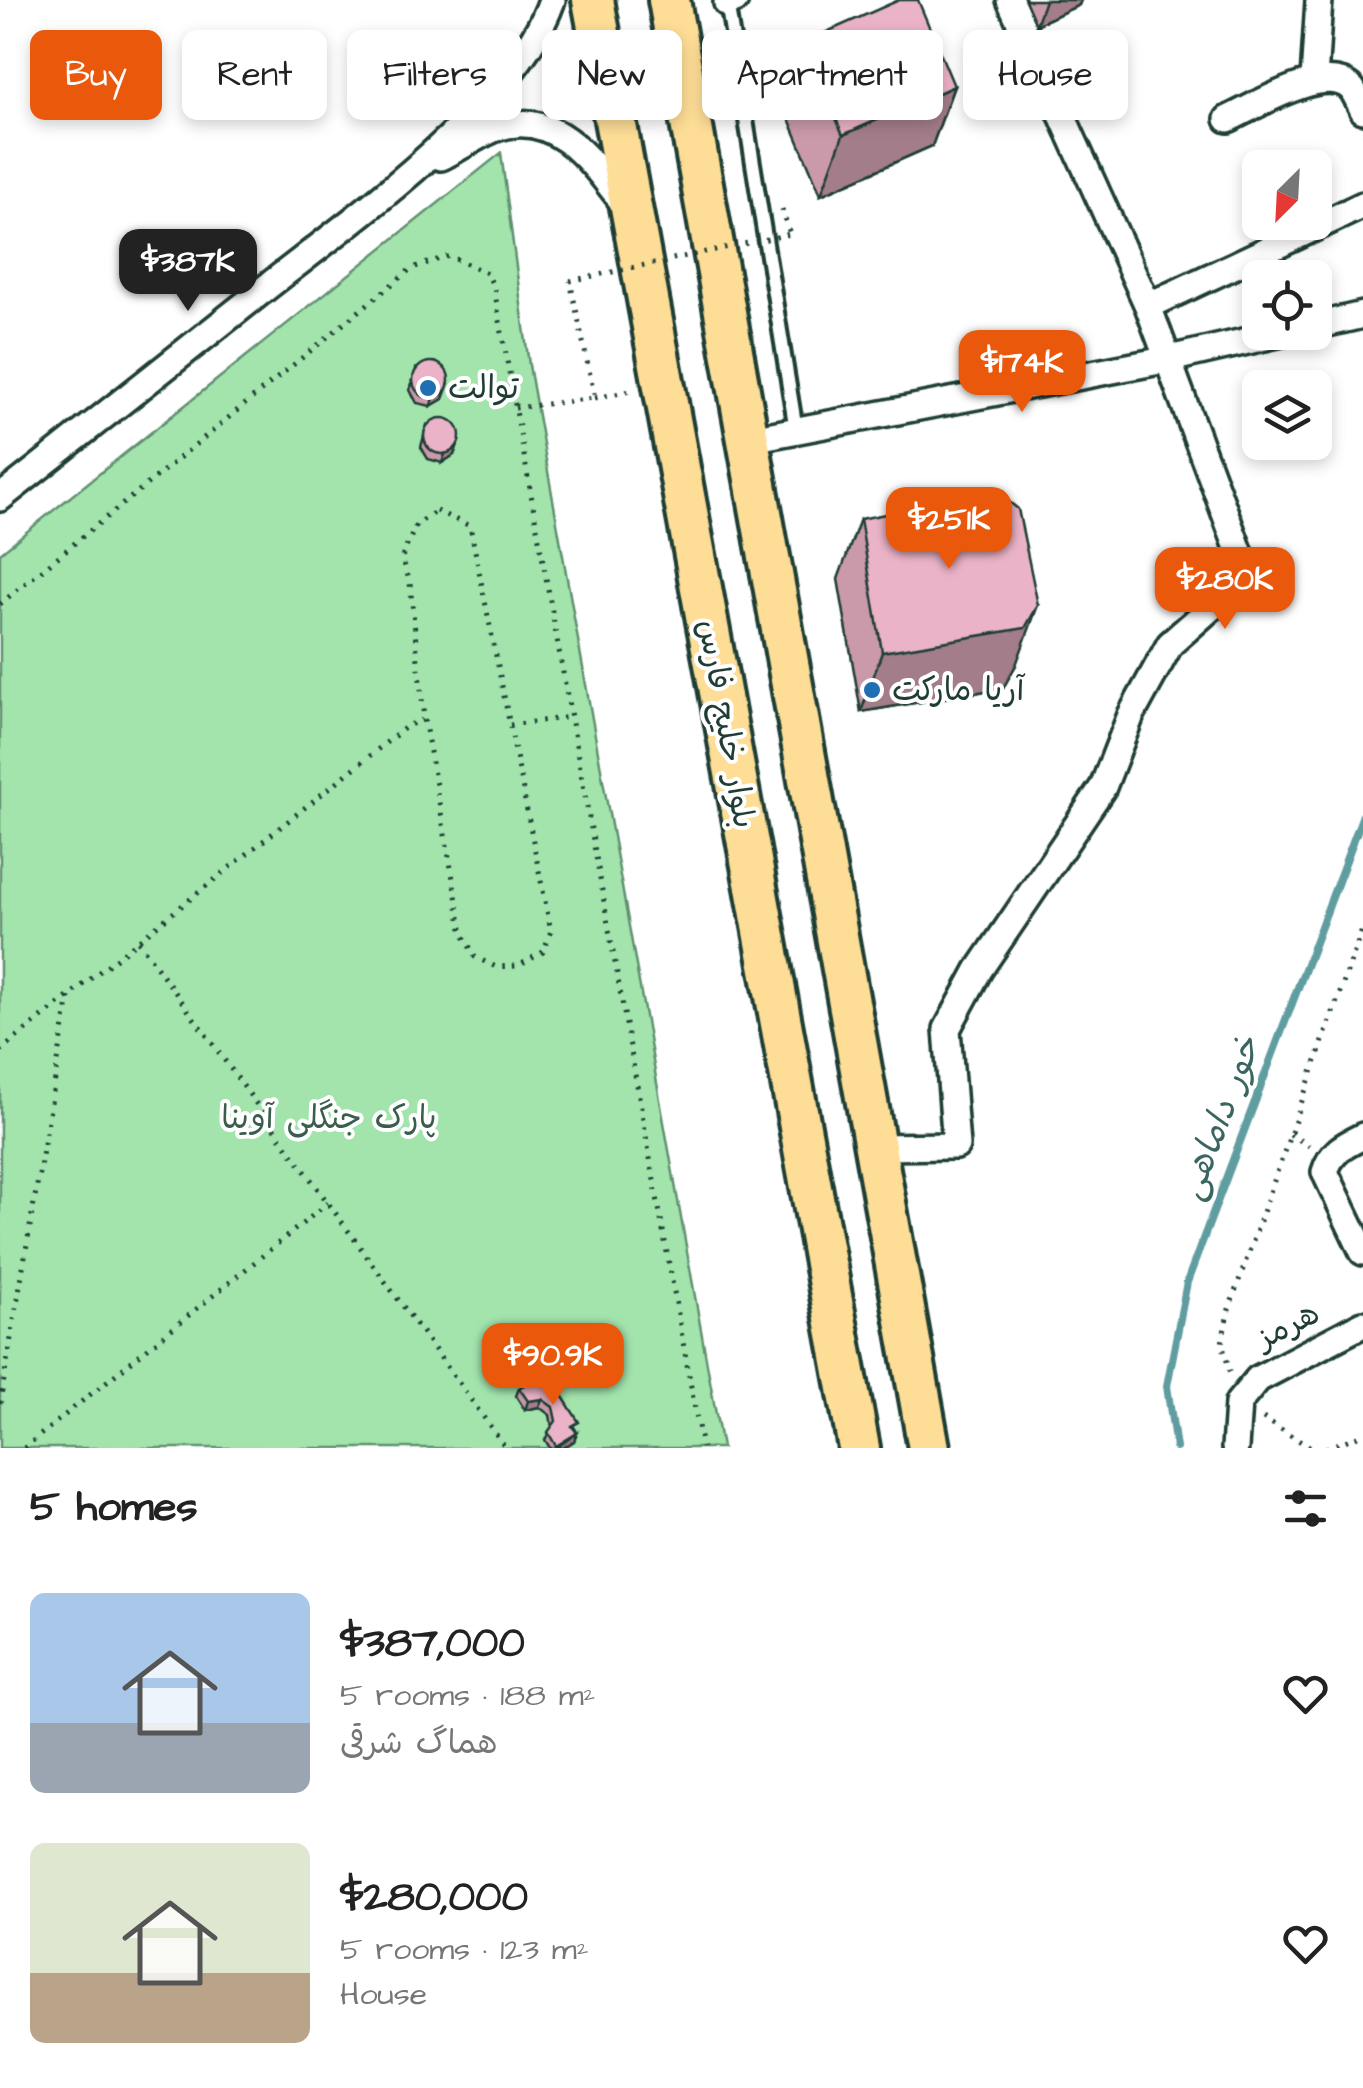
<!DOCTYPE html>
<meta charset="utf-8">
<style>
:root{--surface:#fff;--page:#f2f2f2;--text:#222;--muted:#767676;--accent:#ea580c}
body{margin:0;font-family:"Architects Daughter","Playpen Sans Arabic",sans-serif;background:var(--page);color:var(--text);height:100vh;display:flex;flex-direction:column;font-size:38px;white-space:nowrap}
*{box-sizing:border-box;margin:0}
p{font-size:32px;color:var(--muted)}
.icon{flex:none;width:55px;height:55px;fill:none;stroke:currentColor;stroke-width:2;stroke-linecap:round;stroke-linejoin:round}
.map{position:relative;height:1448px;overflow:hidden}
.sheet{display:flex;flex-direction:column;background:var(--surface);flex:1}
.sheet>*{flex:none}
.banner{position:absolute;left:30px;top:30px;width:1305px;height:90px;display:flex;gap:20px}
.needle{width:65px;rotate:204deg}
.buttons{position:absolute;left:1242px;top:150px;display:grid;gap:20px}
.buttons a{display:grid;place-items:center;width:90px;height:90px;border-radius:15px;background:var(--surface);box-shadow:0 5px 15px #0003;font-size:50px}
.price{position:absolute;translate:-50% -85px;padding:0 22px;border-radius:20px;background:var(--accent);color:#fff;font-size:32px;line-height:65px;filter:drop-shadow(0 2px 5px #0008)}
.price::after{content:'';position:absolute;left:50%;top:60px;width:30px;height:22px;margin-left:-15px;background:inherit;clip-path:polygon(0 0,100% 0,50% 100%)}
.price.on{background:#222;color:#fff}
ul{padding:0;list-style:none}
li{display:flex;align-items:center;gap:30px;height:250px;padding:0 30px}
li span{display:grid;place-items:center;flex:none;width:280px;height:200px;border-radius:15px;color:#555}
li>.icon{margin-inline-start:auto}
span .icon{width:120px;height:120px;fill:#fffc;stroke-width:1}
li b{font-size:42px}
h2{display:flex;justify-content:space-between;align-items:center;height:120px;padding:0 30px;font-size:42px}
.tag{padding:0 35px;border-radius:15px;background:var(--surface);box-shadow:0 5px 15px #0003;font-size:35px;line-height:90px}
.tag.on{background:var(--accent);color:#fff}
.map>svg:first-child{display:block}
.green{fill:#a3e4ad;stroke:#619070;stroke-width:2.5}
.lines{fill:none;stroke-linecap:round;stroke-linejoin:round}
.stream{stroke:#609da0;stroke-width:8}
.lane-casing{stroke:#1f3d34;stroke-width:20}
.street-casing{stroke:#1f3d34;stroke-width:32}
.primary-casing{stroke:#1f3d34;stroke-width:48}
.path{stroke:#1f3d34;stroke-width:5;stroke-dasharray:2.5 8;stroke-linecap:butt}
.lane{stroke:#fff;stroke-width:12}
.street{stroke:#fff;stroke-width:25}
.primary{stroke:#fedd96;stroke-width:40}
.path-bridge{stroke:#1f3d34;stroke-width:5;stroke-dasharray:2.5 8;stroke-linecap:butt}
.wall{fill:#ca9aab;stroke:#1f3d34;stroke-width:2.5}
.shaded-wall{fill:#a47d8b;stroke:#1f3d34;stroke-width:2.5}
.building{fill:#ebb3c7;stroke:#1f3d34;stroke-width:2.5}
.poi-dot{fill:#1f6fb2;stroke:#fff;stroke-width:4}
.labels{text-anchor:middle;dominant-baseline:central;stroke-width:8;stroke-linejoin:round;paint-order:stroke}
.poi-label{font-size:32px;fill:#1f3d34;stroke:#fff;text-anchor:start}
.street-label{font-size:32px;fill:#1f3d34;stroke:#fff}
.park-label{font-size:32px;fill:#395e4c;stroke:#fff}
.water-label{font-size:35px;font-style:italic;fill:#3a6561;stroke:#fff}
</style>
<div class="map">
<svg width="1363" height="1448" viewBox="0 0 1363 1448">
<rect width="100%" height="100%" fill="#fff"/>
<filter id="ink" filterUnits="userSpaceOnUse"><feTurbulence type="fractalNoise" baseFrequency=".01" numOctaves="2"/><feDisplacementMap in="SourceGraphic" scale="20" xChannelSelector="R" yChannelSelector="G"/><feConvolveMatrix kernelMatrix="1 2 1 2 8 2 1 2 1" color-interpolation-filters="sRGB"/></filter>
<g filter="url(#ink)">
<path class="green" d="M 501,153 L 529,365 L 722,1448 L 0,1448 L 0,553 Z"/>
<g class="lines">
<path class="stream" d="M 1176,1448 L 1167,1386 L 1187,1282 L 1363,815"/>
<g class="lane-casing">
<path id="lane" d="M 727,2 L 796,430"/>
</g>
<g class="street-casing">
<path id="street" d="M 727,3 L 735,0
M 1314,80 L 1319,0
M 1228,119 C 1256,106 1326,62 1352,89 C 1356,95 1360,104 1363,110
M 441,157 C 459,148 478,135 496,128 C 556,107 594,165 625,205
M 1148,306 L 1363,205
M 1315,326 L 1363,315
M 746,440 L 1165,360 L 1287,332
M 0,498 C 86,430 172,362 258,294 C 346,224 515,107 552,0
M 1363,1136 C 1345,1145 1331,1151 1325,1172 L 1363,1252
M 874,1147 L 956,1146 L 947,1029 L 979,970 L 1103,787 L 1131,715 L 1170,644 L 1248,575 L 1148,306 L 1010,0
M 1235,1448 L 1238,1403 L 1258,1379 L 1363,1324"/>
</g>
<g class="primary-casing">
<path id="primary" d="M 593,0 L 859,1448
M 669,0 L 929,1448"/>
</g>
<path class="path" d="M 782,209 L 790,234
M 595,398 L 631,391
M 515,408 L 595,398 L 570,281
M 436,511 L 470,526 L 551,931 L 543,952 L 518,966 L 496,967 L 475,957 L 463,934 L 424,719 L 410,583 L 402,557 L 416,525 Z
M 0,604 L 412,268 L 449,256 L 487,273 L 494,288 L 702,1448
M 510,725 L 571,717
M 138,941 L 506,1448
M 0,1051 L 407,726 L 422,720
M 1290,1134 L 1309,1146
M 1230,1372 L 1222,1343 L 1228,1312 L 1363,927
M 0,1403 L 69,997
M 1263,1418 L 1311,1448
M 24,1448 L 328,1203
M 1326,1448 L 1363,1434"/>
<use href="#lane" class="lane"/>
<use href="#street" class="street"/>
<use href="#primary" class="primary"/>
<path class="path-bridge" d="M 570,281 L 790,234"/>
</g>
<path class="wall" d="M 1025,0 L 1081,0 L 1079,5 L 1036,25 Z
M 804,42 L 954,86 L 932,146 L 821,195 L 782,102 Z
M 416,369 L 443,399 L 431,406 L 417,403 L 410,390 Z
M 427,425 L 457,447 L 454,455 L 442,463 L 428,459 L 421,447 Z
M 860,519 L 1016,665 L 1003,688 L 861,712 L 838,579 Z
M 540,1375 L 576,1430 L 574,1441 L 563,1448 L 550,1448 L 545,1440 L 552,1426 L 550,1415 L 539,1407 L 525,1410 L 516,1396 L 519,1388 Z"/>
<path class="shaded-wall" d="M 1045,0 L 1081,0 L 1079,5 L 1036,25 Z
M 954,86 L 932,146 L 821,195 L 843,135 Z
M 446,391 L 443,399 L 431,406 L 434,398 Z
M 457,447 L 454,455 L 442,463 L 445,454 Z
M 1038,605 L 1016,665 L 1003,688 L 861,712 L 882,652 Z
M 542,1399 L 539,1407 L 525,1410 L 528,1401 Z
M 577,1433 L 574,1441 L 563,1448 L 556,1448 Z"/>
<path class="building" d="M 899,0 L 918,0 L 954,86 L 843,135 L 804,42 Z
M413 380a18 18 0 1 1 36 0a18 18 0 1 1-36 0Z
M424 436a18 18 0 1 1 36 0a18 18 0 1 1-36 0Z
M 997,492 L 1018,509 L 1038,605 L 1025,628 L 882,652 L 860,519 Z
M 540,1375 L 544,1382 L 551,1378 L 579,1422 L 572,1426 L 577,1433 L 556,1446 L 548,1432 L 556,1421 L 553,1407 L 542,1399 L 528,1401 L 519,1388 Z"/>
</g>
<g class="poi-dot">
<circle cx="428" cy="388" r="10"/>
<circle cx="872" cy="690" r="10"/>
</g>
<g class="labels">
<g class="poi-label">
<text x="448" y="388">توالت</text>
<text x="892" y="690">آریا مارکت</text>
</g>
<g class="street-label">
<text transform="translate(726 724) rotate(80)">بلوار خلیج فارس</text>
<text transform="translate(1288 1326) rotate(-27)">هرمز</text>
</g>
<g class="park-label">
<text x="329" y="1118">پارک جنگلی آوینا</text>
</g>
<g class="water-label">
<text transform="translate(1220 1118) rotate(-69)">خور داماهی</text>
</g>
</g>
</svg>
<div class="buttons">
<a><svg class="needle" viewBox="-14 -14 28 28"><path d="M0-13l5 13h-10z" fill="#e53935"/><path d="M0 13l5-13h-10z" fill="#767676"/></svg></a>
<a><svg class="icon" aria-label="locate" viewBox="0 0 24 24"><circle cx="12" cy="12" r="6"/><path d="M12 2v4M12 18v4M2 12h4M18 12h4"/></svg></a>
<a><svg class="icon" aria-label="layers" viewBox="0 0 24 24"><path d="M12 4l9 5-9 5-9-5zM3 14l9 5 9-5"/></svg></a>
</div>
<b class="price on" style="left:188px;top:314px">$387K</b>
<b class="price" style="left:1022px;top:415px">$174K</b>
<b class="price" style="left:949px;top:572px">$251K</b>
<b class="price" style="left:1225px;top:632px">$280K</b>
<b class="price" style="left:553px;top:1408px">$90.9K</b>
<div class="banner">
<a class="tag on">Buy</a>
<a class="tag">Rent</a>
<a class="tag">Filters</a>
<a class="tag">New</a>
<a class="tag">Apartment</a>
<a class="tag">House</a>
</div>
</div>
<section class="sheet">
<h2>5 homes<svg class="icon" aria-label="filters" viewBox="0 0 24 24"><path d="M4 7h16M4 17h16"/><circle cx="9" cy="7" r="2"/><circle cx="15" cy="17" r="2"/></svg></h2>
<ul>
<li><span style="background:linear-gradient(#a9c7e8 65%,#9aa5b1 0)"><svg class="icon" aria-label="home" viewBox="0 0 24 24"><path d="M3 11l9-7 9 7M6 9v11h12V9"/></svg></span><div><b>$387,000</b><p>5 rooms · 188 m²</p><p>هماگ شرقی</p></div><svg class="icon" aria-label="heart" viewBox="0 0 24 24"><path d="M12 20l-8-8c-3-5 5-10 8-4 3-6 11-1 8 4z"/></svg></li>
<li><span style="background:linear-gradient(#dfe7d0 65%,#b9a48a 0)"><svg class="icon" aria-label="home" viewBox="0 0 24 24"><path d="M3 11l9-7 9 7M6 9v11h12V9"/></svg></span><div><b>$280,000</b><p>5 rooms · 123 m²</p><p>House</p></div><svg class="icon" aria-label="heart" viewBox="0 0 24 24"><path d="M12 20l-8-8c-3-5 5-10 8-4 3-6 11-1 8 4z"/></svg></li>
</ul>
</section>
